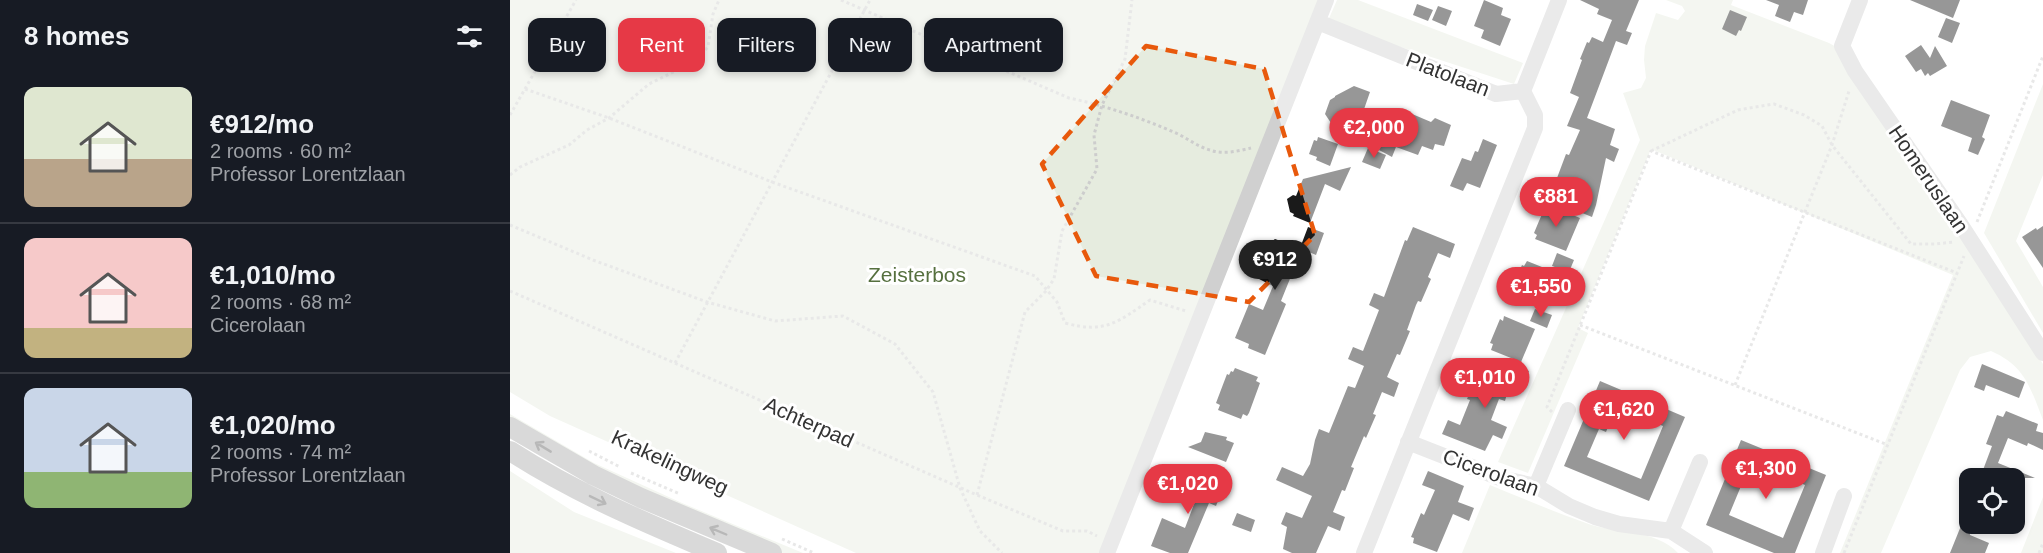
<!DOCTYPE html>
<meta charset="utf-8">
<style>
:root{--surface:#171b24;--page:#20242c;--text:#f1f3f6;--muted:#9ea1a6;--line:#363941;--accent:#e63946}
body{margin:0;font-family:Helvetica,sans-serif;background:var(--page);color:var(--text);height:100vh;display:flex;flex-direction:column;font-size:22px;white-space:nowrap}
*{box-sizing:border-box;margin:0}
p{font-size:20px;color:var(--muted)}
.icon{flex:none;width:33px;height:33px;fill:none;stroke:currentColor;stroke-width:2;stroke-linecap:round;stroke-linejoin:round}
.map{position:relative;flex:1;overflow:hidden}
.side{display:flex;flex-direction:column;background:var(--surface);width:510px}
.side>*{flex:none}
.guide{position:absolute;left:18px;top:18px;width:570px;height:54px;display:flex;gap:12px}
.fabs{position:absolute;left:1449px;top:468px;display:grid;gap:12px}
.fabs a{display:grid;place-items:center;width:66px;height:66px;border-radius:12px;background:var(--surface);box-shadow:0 3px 9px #0003;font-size:30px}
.price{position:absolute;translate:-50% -51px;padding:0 14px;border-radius:21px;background:var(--accent);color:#fff;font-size:20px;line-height:39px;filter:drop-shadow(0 2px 3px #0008)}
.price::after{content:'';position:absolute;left:50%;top:36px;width:18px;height:14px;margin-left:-9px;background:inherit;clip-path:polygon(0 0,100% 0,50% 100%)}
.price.on{background:#222;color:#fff}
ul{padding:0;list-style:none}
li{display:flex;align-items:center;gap:18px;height:150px;padding:0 24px}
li+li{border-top:2px solid var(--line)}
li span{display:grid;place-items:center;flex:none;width:168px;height:120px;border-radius:12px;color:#555}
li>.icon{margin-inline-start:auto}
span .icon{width:72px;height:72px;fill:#fffc;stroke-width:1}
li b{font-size:26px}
h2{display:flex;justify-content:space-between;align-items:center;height:72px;padding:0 24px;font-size:26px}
.pill{padding:0 21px;border-radius:12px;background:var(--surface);box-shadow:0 3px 9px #0003;font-size:21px;line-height:54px}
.pill.on{background:var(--accent);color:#fff}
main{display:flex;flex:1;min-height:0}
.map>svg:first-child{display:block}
.green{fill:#e6ecdf}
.building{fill:#1a1a1a;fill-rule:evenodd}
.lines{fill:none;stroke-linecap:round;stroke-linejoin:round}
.path{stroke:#cdcdcd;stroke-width:3;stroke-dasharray:3 3;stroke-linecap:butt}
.minor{stroke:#d0d0d0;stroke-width:16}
.major{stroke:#ababab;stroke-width:20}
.oneway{stroke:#636363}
.marked{fill:none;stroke:#e8590c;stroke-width:4.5;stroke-dasharray:12 8;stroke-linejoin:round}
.labels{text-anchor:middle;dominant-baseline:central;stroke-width:6;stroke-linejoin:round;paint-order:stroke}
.street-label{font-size:21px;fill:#333;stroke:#fff}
.park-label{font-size:21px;fill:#56703f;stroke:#fff}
</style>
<main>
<section class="side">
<h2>8 homes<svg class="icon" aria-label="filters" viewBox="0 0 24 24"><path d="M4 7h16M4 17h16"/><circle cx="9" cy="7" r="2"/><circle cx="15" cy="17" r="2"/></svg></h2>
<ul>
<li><span style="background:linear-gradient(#dfe7d0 60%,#b9a48a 0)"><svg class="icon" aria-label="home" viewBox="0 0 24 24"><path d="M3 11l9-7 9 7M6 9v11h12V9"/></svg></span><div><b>€912/mo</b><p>2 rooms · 60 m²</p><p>Professor Lorentzlaan</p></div></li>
<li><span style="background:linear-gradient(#f6c9c9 75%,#c2b280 0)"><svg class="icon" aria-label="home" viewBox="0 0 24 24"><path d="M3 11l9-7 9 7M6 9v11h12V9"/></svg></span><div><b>€1,010/mo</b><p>2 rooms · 68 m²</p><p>Cicerolaan</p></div></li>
<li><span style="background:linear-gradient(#c9d6e8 70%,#8fb573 0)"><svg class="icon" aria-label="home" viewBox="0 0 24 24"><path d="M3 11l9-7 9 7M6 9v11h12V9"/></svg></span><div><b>€1,020/mo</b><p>2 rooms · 74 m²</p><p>Professor Lorentzlaan</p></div></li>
</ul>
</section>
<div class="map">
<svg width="1533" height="553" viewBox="0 0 1533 553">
<rect width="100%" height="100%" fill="#fff"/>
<path class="green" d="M 0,0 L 813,0 L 591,553 L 346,553 L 40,416 L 0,392 Z
M 827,0 L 848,0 L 1013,63 L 1004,84 L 817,23 Z
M 1156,0 L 1223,0 L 1221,5 L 1319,43 L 1330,49 L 1533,364 L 1533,420 C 1520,387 1515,366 1481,351 L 1460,357 L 1450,370 L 1371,553 L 1330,553 L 1443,275 L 1141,149 L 1068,328 L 1078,333 L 1018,473 L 988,462 L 1130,140 L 1113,93 L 1131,88 L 1136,78 L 1134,60 L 1135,46 L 1146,13 L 1168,20 L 1175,11 L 1172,6 Z
M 1533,84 L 1533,175 L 1506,241 L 1533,287 L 1533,333 L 1474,233 Z
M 0,414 L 84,463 L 172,503 L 293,553 L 273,553 L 170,511 L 0,421 Z
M 0,471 L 64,512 L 166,553 L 0,553 Z
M 980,485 C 1012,498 1044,512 1076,523 C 1105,534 1146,529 1168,553 L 952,553 Z
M 1533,497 L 1533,553 L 1511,553 Z"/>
<path class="building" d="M 974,0 L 993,8 L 991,15 L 1001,19 L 990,46 L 971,38 L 974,30 L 964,26 Z
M 1070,0 L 1129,0 L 1116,31 L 1122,33 L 1117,45 L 1106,41 L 1077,118 L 1105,129 L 1100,145 L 1109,149 L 1104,162 L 1096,158 L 1086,205 L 1082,217 L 1065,210 L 1072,193 L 1048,184 L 1050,179 L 1047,178 L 1056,154 L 1059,155 L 1070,130 L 1057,126 L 1069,97 L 1060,93 L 1072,60 L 1070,59 L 1077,42 L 1079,43 L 1082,37 L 1093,42 L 1102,20 L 1087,14 L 1089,9 Z
M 1256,0 L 1298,0 L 1293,15 L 1284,12 L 1280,22 L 1265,16 L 1269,5 Z
M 1400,0 L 1450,0 L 1443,18 Z
M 907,4 L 923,10 L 918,21 L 903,15 Z
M 928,6 L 942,11 L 936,26 L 922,20 Z
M 1220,10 L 1237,17 L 1231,31 L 1229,30 L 1226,36 L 1212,29 Z
M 1436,18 L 1450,23 L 1442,43 L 1428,37 Z
M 1411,45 L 1420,58 L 1425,46 L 1437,66 L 1420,76 L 1418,73 L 1415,76 L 1411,69 L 1406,72 L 1395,56 Z
M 844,86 L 860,92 L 844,138 L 827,132 L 815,114 L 820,100 L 825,97 L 825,96 Z
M 1441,100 L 1480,115 L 1472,137 L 1475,139 L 1468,155 L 1458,151 L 1462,138 L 1431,126 Z
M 888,108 L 921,122 L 925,118 L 941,125 L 934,146 L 925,144 L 923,150 L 912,146 L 908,155 L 886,147 L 882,157 L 869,150 L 880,123 L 881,121 L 883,122 Z
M 808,137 L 828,144 L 820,166 L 806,160 L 807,157 L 799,154 L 804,140 L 807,141 Z
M 973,139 L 987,145 L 970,188 L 957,183 L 953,191 L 940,186 L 952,158 L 961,161 L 965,151 L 968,152 Z
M 858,148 L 876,155 L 870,169 L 852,162 Z
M 841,167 L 830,191 L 815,184 L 800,223 L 783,216 L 784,214 L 780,212 L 777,199 L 783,195 L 786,196 L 793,179 Z
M 1039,205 L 1070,218 L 1056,251 L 1025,239 L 1027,235 L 1024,233 L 1029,221 L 1034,210 L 1037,211 Z
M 1533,226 L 1533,268 L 1512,237 L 1526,228 L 1527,230 Z
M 798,227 L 814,233 L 806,255 L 792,249 L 771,301 L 776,304 L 755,355 L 738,348 L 739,344 L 725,338 L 739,304 L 753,310 L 763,286 L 749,279 L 748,274 L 754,268 L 761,242 L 765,239 L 790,248 Z
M 903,227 L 945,244 L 940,258 L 928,253 L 918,277 L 921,279 L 911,302 L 908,301 L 906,305 L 897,330 L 900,331 L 890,355 L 887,354 L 877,377 L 889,383 L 884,397 L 872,392 L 863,414 L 866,415 L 856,438 L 854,436 L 841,467 L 844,468 L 835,491 L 832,490 L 823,512 L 835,517 L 830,531 L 818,526 L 806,553 L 782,553 L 773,549 L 777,527 L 771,524 L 776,512 L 792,518 L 802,496 L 766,480 L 772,467 L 793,476 L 800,464 L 805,440 L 809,429 L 819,433 L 838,386 L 845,388 L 854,366 L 838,359 L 843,347 L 853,351 L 869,310 L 859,305 L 864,293 L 874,297 L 895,240 L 897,241 Z
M 1047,253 L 1064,260 L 1059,272 L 1042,266 Z
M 1017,261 L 1047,273 L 1034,307 L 1003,294 L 1005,289 L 1002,288 L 1012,265 L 1014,266 Z
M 1025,309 L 1042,315 L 1037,328 L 1020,321 Z
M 994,316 L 1025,329 L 1011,362 L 981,350 L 983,344 L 980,343 L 990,319 L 993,321 Z
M 1003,364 L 1019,371 L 1014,384 L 1010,382 L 1005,393 L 998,390 L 995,401 L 989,399 L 981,420 L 997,427 L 992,439 L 983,435 L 975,451 L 932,434 L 938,420 L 950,425 L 960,400 L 957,399 L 967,375 L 970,376 L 972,372 L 996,382 Z
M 1472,364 L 1515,382 L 1509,398 L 1476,385 L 1474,391 L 1464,387 Z
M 725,368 L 748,377 L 746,381 L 750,383 L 739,413 L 737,416 L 733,414 L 731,419 L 708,410 L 710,405 L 706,403 L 717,374 L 719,375 L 721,371 L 723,372 Z
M 1090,381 L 1175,417 L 1139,501 L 1054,466 ZM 1106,407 L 1153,426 L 1131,479 L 1077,457 L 1089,429 L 1096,432 Z
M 1496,411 L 1528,424 L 1526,431 L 1533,433 L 1533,450 L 1518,443 L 1517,446 L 1498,438 L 1488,463 L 1525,478 L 1470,478 L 1482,446 L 1476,444 L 1481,431 L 1487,415 L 1493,417 Z
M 695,432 L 717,437 L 716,440 L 724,443 L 716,462 L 678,447 L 691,442 Z
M 1231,440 L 1316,475 L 1285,553 L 1264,553 L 1196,525 ZM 1241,462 L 1295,485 L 1273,538 L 1219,515 Z
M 918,471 L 954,486 L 948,502 L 964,508 L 959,521 L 943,514 L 927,552 L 903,543 L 904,538 L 901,537 L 911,513 L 914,515 L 925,490 L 912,485 Z
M 680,472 L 714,485 L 706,506 L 699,503 L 678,553 L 660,553 L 641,546 L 652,518 L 675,528 L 686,499 L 668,492 L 671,483 L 676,481 Z
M 1459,506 L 1460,535 L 1479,543 L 1475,553 L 1440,553 Z
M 727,513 L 745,520 L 741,532 L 722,525 Z"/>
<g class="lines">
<path class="path" d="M 331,0 L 559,98 C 597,106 631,118 666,133 C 677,138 688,147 700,150 C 713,155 728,151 741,148
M 15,89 L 99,118 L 262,182 L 525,276 L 547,302 L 555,323 C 595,334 608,322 640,300 L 676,311
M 0,115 L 66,0
M 1141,151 L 1228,110 L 1264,104 L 1294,115 L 1312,126 L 1322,145 L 1401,244 L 1425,244 L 1444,242
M 0,175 L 10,167 L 59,145 L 77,130 L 99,118 L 139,84 L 182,63 L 198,47 L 203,14 L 209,0
M 1467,222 L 1533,56
M 0,225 L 83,260 L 197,302 L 265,321 L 333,316 L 385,344 L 423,392 L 450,488 L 470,531 L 492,553
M 0,291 L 467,495 L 553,531 L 577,531 L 587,536
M 1070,325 L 1378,445
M 165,363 L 360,0
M 1225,385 L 1322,145 L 1339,91
M 1042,412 L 1037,407 L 1141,151 L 1447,273
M 79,451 L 110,467
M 121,473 L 170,494
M 467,495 L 515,312 L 536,291 L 544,279 L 552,231 L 587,169 L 584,135 L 592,105 L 615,59 L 622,0
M 272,539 L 304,553
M 1334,553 L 1454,256
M 1529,553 L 1533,543"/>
<path class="minor" d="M 1350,0 L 1332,46 L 1345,71 L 1451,225 L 1533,353
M 808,22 L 986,94 L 1013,91 L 1049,0
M 898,442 L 990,478 L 1026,486 L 1059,506 L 1085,517 L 1109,524 L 1161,531 L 1195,553
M 1026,486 L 1058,410
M 1161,531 L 1190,462
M 597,553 L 816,0
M 854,553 L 1025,128 L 1025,115 L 1013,91
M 1313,553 L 1334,496"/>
<path class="major" d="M 0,427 L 83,475 L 131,498 L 262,553
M 0,451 C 65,493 136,523 207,553"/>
</g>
<defs><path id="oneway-shaft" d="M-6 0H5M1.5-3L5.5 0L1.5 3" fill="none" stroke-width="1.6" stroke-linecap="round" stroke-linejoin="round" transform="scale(1.5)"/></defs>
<g class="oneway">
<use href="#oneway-shaft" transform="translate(33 447) rotate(-149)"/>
<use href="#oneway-shaft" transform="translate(88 500) rotate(26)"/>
<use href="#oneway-shaft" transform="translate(208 531) rotate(-157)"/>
</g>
<path d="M0 0H1533V553H0ZM 636,46 L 754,69 L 805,235 L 739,302 L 586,276 L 532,164 Z" fill="#fff" fill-opacity=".55" fill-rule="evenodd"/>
<path class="marked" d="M 636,46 L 754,69 L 805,235 L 739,302 L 586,276 L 532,164 Z"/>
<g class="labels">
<g class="street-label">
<text transform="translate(938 74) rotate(21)">Platolaan</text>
<text transform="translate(1419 179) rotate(56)">Homeruslaan</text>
<text transform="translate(299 422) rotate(24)">Achterpad</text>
<text transform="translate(160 462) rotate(25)">Krakelingweg</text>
<text transform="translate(981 472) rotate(20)">Cicerolaan</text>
</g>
<g class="park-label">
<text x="407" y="274">Zeisterbos</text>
</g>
</g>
</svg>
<div class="fabs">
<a><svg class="icon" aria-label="locate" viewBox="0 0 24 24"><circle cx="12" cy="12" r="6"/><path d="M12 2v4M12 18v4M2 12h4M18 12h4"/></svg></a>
</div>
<b class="price" style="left:864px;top:159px">€2,000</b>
<b class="price" style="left:1046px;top:228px">€881</b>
<b class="price on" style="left:765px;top:291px">€912</b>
<b class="price" style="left:1031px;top:318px">€1,550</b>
<b class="price" style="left:975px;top:409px">€1,010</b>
<b class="price" style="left:1114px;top:441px">€1,620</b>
<b class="price" style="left:1256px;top:500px">€1,300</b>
<b class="price" style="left:678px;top:515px">€1,020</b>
<div class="guide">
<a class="pill">Buy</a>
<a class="pill on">Rent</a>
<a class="pill">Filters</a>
<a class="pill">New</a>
<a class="pill">Apartment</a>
</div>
</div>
</main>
